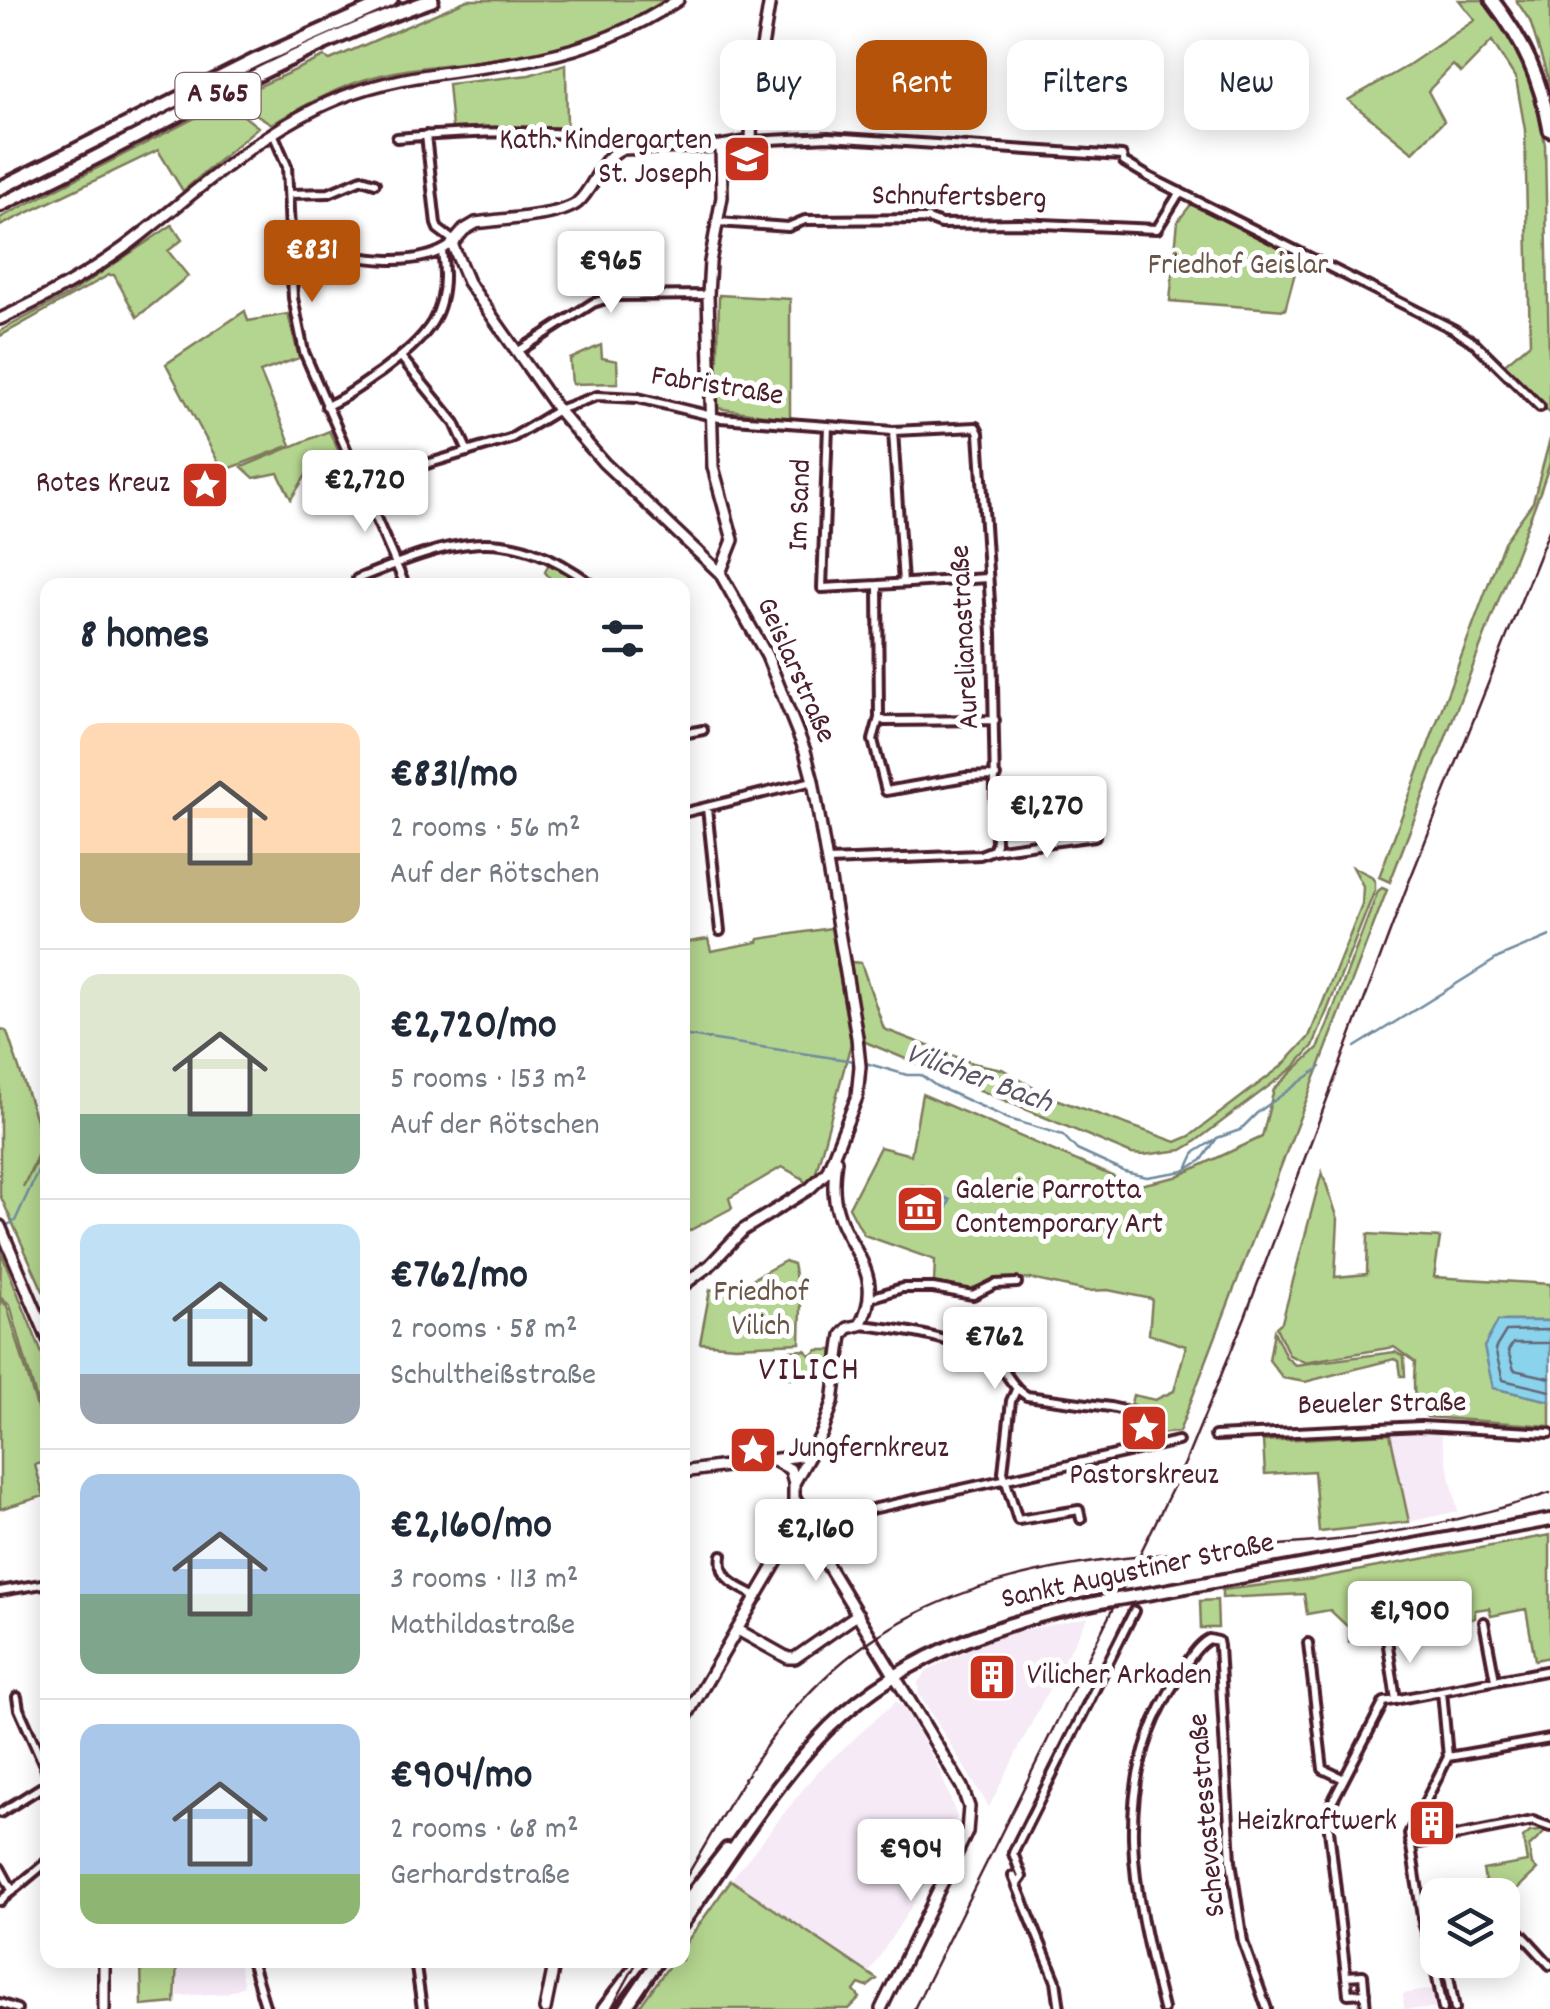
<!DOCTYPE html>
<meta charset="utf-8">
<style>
:root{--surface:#fff;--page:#f6f6f7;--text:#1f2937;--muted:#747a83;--line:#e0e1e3;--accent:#b45309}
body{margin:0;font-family:Dekko,sans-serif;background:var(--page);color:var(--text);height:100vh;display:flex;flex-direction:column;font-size:38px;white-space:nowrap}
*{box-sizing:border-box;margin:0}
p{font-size:32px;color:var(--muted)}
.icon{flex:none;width:55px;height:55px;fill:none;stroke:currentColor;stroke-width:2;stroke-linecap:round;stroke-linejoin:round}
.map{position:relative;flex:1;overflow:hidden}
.details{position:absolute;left:40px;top:578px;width:650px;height:1390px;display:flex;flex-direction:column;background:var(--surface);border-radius:20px;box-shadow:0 5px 25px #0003}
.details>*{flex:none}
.hud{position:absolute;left:720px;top:40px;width:680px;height:90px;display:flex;gap:20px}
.buttons{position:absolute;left:1420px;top:1878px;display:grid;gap:20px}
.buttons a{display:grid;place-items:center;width:100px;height:100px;border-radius:20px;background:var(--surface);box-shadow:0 5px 25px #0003;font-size:50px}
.price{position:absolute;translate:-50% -85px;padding:0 22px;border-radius:10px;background:#fff;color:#222;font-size:32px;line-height:65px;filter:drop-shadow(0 2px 5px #0008)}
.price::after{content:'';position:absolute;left:50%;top:60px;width:30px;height:22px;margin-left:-15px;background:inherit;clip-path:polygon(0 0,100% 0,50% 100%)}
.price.active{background:var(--accent);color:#fff}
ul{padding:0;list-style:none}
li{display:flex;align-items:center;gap:30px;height:250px;padding:0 40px}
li+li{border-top:2px solid var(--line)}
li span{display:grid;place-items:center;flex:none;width:280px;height:200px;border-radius:20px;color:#555}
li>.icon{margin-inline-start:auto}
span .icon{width:120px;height:120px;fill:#fffc;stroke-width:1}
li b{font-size:42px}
h2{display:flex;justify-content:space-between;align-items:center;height:120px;padding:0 40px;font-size:42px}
.chip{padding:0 35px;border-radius:20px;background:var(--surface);box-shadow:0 5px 25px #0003;font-size:35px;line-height:90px}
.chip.active{background:var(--accent);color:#fff}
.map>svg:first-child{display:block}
.built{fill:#f5eaf6}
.green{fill:#b4d58f;stroke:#7f7a5d;stroke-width:2.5;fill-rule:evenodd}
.water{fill:#8ad3ec;stroke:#708b9f;stroke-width:2.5;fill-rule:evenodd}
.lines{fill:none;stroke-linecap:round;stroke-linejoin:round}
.shore{stroke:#646778;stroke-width:2.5}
.stream{stroke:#708b9f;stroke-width:2.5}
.street-casing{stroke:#4a1f2b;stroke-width:14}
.secondary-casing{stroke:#4a1f2b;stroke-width:16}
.primary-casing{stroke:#4a1f2b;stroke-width:18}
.highway-casing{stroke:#4a1f2b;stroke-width:19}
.street{stroke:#fff;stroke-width:6}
.secondary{stroke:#fff;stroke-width:9}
.primary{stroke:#fff;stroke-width:10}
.highway{stroke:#fff;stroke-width:11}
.tram{stroke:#4a1f2b;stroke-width:2.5}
.rail{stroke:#4a1f2b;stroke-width:2.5}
.primary-bridge-casing{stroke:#4a1f2b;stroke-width:18;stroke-linecap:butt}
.primary-bridge{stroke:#fff;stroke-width:10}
.labels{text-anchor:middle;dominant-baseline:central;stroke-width:10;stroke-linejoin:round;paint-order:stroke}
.shield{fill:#fff;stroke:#80626b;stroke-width:2.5}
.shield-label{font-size:28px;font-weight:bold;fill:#4a1f2b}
.poi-label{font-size:30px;fill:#4a1f2b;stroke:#fff;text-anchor:end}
.street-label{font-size:30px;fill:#4a1f2b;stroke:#fff}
.park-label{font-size:30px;fill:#6a5649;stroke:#fff}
.water-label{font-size:32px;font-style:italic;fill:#5d5565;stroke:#fff}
.quarter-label{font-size:35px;letter-spacing:2.5px;fill:#4a1f2b;stroke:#fff}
</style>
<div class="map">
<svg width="1550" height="2009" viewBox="0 0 1550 2009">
<rect width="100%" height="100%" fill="#fff"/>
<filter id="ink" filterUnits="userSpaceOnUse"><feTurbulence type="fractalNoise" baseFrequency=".01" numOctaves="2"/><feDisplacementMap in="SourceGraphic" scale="20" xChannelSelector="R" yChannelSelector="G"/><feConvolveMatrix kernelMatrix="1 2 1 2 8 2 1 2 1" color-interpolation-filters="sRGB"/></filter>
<g filter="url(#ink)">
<path class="built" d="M 1440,1432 L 1458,1511 L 1409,1522 L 1390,1434 Z
M 1088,1617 L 1049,1689 L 989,1807 L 919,1694 L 918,1682 L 927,1671 L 971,1648 L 1008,1634 Z
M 896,1701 L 905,1709 L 940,1771 L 957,1817 L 925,1885 L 869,1973 L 731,1880 L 816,1773 Z
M 177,1960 L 238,1960 L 244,1986 L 226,1993 L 178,1996 Z
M 1432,1989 L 1435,2009 L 1404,2009 L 1403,1994 Z"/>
<path class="green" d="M 467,0 L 666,0 C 626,24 584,44 538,53 C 485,63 430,63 377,76 C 339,86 305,105 272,124 L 231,99 L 324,57 L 330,60 Z
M 1459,0 L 1484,0 C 1521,49 1534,84 1545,145 L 1550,413 L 1501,367 L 1530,343 L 1525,130 L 1516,79 L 1492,41 L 1461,73 L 1453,65 L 1428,91 L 1444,121 L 1413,152 L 1348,100 L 1404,68 L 1475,20 Z
M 1516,0 L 1550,0 L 1550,85 L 1530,21 Z
M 566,64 L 567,127 L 452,128 L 448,84 L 529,75 Z
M 226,102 L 258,127 L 183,191 L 158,150 L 0,226 L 0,218 L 201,115 L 211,114 Z
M 1193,202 L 1300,254 L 1285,310 L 1170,301 L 1178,221 Z
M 172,225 L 182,240 L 168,251 L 188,276 L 137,317 L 114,275 L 109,275 L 0,336 L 0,331 L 68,295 Z
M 719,295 L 790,299 L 790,419 L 717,408 Z
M 245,311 L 248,321 L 288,314 L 299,358 L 260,372 L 291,445 L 223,471 L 166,364 Z
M 601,345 L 602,358 L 617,361 L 618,383 L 572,384 L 570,359 Z
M 329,431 L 342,458 L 308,472 L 291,499 L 278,473 L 254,478 L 242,467 Z
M 1550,439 L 1550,463 L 1540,492 L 1390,882 L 1379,877 L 1504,542 L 1533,502 Z
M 549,563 L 577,580 L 570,585 L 555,585 L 545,572 Z
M 1353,867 L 1371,876 L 1375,882 L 1375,890 L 1313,1046 L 1293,1068 L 1192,1144 L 1182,1150 L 1143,1155 L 1132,1154 L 863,1041 L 851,962 L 861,963 L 884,1029 L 972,1063 L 1002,1069 L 1047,1096 L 1176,1142 L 1190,1136 L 1282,1066 L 1309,1037 L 1362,905 L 1363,886 Z
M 1382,888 L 1387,890 L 1179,1432 L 1157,1434 L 1152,1414 L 1131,1403 L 1133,1395 L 1155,1400 L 1174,1391 L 1186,1346 L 1149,1334 L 1152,1299 L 1108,1290 L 1087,1291 L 1031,1279 L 995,1280 L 970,1289 L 934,1283 L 935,1260 L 864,1235 L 849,1207 L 880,1147 L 911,1155 L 922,1094 L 1135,1186 L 1176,1177 L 1262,1137 L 1274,1089 L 1319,1047 L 1378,891 ZM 923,1186 L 950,1200 L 938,1228 L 905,1215 L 918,1187 Z
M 831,928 L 851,1043 L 814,1179 L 807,1186 L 802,1178 L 782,1167 L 729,1198 L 732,1208 L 683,1234 L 683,943 L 708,939 L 711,951 L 758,942 L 759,939 Z
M 0,1028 L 7,1032 L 40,1132 L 42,1145 L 23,1187 L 47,1142 L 40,1105 L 47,1101 L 47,1290 L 43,1291 L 0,1195 Z
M 1322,1172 L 1338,1219 L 1335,1277 L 1367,1274 L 1368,1234 L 1440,1238 L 1434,1277 L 1550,1284 L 1550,1321 L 1498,1321 L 1493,1388 L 1550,1401 L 1550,1426 L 1427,1417 C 1410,1401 1414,1383 1415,1362 L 1394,1347 L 1304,1362 L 1289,1355 L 1276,1327 L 1282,1322 Z
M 1,1252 L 47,1366 L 47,1437 L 10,1305 L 0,1296 Z
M 785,1261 L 793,1264 L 801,1306 L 800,1343 L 735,1346 L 700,1343 L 710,1290 L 732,1290 Z
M 0,1299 L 7,1306 L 48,1445 L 47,1461 L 35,1465 L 44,1496 L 0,1509 Z
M 1274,1331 L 1286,1357 L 1295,1365 L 1395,1352 L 1404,1357 L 1405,1376 L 1401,1376 L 1399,1361 L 1394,1359 L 1305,1382 L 1283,1378 L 1269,1360 Z
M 805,1350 L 811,1356 L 818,1350 L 832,1350 L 834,1377 L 789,1378 L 795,1365 L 789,1351 Z
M 1390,1434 L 1409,1522 L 1319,1532 L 1314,1471 L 1265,1474 L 1263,1441 Z
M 1550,1535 L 1550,1657 L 1535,1660 L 1526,1609 L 1491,1616 L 1489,1608 L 1475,1610 L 1475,1618 L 1394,1633 L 1392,1625 L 1378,1628 L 1378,1636 L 1349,1642 L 1349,1628 L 1330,1610 L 1307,1614 L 1304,1594 L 1222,1598 L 1222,1590 L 1313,1579 Z
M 1217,1600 L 1218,1628 L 1201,1628 L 1200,1601 Z
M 1547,1830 L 1529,1847 L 1532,1865 L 1537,1870 L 1503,1902 L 1502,1895 L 1488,1895 L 1483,1870 L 1527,1862 L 1523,1838 L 1530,1832 Z
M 731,1880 L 877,1979 L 867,1987 L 859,1984 L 854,1991 L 860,1998 L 849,2009 L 638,2009 L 673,1960 L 682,1960 L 683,1947 Z
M 141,1960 L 177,1960 L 175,2003 L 142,2006 Z"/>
<path class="water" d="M 920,1186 L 950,1200 L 936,1230 L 905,1215 ZM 929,1191 L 943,1203 L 934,1223 L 911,1213 L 920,1193 L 926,1196 Z
M 1498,1321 L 1550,1321 L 1550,1401 L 1493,1388 L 1484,1347 Z"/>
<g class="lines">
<path class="shore" d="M 1550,1330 L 1506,1331 L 1495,1349 L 1503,1380 L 1550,1391
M 1550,1343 L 1513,1343 L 1508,1351 L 1514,1370 L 1550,1378"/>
<path class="stream" d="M 682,1035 L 854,1061
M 1355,1047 L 1498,958 L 1550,936
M 862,1062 L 907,1075 L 921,1075 L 936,1086 L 1009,1119 L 1063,1135 L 1077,1150 L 1125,1172 L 1147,1177 L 1184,1171 L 1202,1160 L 1217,1138 L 1240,1130 L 1257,1113 L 1321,1067
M 1188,1167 L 1195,1152 L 1216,1139
M 2,1228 L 15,1221 L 48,1149"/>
<g class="street-casing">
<path id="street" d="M 273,133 L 287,166 L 293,298 L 304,352 L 405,585
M 426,135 L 436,224 L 438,229 L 454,241
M 397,138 C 439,134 593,123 621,149
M 751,141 L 828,137 L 1122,156 L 1124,162 L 1149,177 L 1453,329 L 1475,343 L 1540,407
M 290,194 L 329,193 L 362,179 L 375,183
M 718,222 L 788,227 L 805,220 L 928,219 L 941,224 L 1019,223 L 1157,229 L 1180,192
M 290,244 C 337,253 411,275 452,244
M 517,352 L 593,303 L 614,296 L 708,295
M 401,357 L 455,423 L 468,452
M 326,406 C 346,398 363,384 381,372 C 427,337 452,314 442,252
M 828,426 L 822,588 L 878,585
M 893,431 L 903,583
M 360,484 L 510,439 L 558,410 L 597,396 L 638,398 L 720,418 L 828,426 L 893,431 L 976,427 L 979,433 L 992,633 L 996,843 L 993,850
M 987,578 L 878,585 L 879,718 L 885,721 L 995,720
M 357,579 C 449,542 505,519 593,585
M 879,718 L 873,740 L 886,791 L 966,777 L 996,776
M 682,734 L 703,730
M 707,808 L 720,931
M 682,813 L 813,781
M 828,861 L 980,855 L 993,850 L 1095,836
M 870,1298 L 902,1288 L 933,1288 L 973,1295 L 995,1284 L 1017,1283
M 860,1325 C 897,1328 958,1339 990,1357 C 1006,1367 1010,1387 1027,1396 L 1110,1407 L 1142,1414 L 1149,1426
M 1016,1390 L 1011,1401 L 1003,1472 L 1018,1520 L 1079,1510 L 1081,1519
M 1215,1436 L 1421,1426 L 1550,1433
M 796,1499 L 807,1510 L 827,1517
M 795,1526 L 1178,1441
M 722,1555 C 718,1581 738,1586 758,1597
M 0,1591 L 48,1583
M 1484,1622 L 1495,1680
M 1387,1639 L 1396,1700
M 1308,1643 L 1323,1769 L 1344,1779
M 1442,1691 L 1448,1757 L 1409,1834 L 1423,1923 L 1431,1946 L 1443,2009
M 17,1697 L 19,1709 L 48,1774
M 1448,1757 L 1550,1739
M 0,1813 L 48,1783
M 1410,1845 L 1533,1821 L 1550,1827
M 0,1868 L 12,1890
M 1013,1876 L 1056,1981 L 1060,2009
M 1017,1884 L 1022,1877 L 1013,1853 L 1134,1611
M 0,1901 L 48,1861
M 1502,1923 L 1517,1929 L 1550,1965
M 251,1960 L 266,2009
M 415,1960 L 422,2009
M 1446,1960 L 1455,2009
M 1346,1976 L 1348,1994 L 1365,1993
M 0,2003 L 17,2009
M 1163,2009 C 1135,1895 1107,1787 1176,1681 C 1185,1667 1194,1647 1209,1639 L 1218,1641 L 1219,1646 L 1231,1861 L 1243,1942 L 1267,2009
M 1366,2009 L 1363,1975 L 1346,1976 L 1327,1812 L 1384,1702 L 1550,1670"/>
</g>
<g class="secondary-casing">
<path id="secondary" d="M 0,319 C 43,299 87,275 125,247 C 194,195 257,132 337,99 C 402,72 471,72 538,58 C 589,48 635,29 678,0
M 720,573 L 733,540 L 713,467 L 708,295 L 710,262 L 722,197 L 721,146
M 0,1226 L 48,1339
M 682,1286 L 710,1265 L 743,1230 L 809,1189 L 827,1172 L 857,1097 L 860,1066 L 857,1037 L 813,781 L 805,751 L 767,656 L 720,573 L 604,463 L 558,410 L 468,282 L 452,244 L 464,230 L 476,223 C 500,219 559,217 577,203 C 595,188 599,159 621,149 L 721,146 L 751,141 L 752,106 L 770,0
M 775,1461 L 790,1469 L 794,1483
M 682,1472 L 807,1455
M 794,1526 L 805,1528 L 962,1787 L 969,1807 L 967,1832 L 881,2009
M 738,1630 L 788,1658 L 795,1658 L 858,1614
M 682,1724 L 790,1539 L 794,1526 L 794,1483 L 822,1433 L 833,1402 L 842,1335 L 848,1328 L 860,1325 C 889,1271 842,1247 835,1200 C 833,1187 834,1173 836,1160
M 104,2009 L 104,1960
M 545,2009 L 555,1960"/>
</g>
<g class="primary-casing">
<path id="primary" d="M 1153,1593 L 1550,1520
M 682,1907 L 727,1849
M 682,1924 C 726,1862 766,1796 817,1740 C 891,1659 996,1622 1100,1602
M 604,2009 L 641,1960
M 625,2009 L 658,1960"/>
</g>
<g class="highway-casing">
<path id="highway" d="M 1492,0 C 1523,40 1541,79 1550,130
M 0,188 L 256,60 L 391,0
M 0,205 C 144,137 282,52 432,0"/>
</g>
<use href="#street" class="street"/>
<use href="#secondary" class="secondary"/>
<use href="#primary" class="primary"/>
<use href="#highway" class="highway"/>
<path class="tram" d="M 682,1884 C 722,1818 758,1745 812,1690 C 951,1546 1153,1559 1336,1540 C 1409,1532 1480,1516 1550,1493
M 611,2009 L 638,1960"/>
<path class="rail" d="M 914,2009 L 1185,1463 L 1245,1317 L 1405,892 L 1550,528"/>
<g class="primary-bridge-casing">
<path id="primary-bridge" d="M 1100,1602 L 1153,1593"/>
</g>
<use href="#primary-bridge" class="primary-bridge"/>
</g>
</g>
<defs>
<g id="school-square" transform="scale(2.5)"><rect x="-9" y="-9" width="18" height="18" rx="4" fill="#c8321e" stroke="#fff"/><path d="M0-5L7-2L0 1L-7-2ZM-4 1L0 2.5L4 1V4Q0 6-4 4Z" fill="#fff"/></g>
<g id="sight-square" transform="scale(2.5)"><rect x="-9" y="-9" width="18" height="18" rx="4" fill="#c8321e" stroke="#fff"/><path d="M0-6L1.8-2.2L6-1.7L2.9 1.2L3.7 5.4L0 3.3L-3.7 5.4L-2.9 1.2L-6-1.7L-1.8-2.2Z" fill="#fff"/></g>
<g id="museum-square" transform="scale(2.5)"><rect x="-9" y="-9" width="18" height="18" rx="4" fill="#c8321e" stroke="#fff"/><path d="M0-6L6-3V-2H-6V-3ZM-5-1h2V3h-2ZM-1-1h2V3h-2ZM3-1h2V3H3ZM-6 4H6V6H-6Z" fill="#fff"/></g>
<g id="building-square" transform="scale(2.5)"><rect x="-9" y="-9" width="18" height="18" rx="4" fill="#c8321e" stroke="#fff"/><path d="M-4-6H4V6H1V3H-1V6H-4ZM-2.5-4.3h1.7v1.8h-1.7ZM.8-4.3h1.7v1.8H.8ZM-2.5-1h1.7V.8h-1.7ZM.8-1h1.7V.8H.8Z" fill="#fff"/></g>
</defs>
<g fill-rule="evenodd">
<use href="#school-square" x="747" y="159"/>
<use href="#sight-square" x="205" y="485"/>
<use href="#museum-square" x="920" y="1209"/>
<use href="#sight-square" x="1144" y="1428"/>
<use href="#sight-square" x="753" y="1450"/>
<use href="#building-square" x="992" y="1677"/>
<use href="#building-square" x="1432" y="1823"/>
</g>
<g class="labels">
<rect class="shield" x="175.5" y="73" width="85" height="46" rx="8"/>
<g class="shield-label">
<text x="218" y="96">A 565</text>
</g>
<g class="poi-label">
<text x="712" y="142">Kath. Kindergarten<tspan x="712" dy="34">St. Joseph</tspan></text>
<text x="170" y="485">Rotes Kreuz</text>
<text x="955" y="1192" text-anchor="start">Galerie Parrotta<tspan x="955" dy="34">Contemporary Art</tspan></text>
<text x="788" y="1450" text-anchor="start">Jungfernkreuz</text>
<text x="1144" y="1477" text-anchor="middle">Pastorskreuz</text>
<text x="1027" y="1677" text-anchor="start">Vilicher Arkaden</text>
<text x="1397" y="1823">Heizkraftwerk</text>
</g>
<g class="street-label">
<text transform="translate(959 199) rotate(1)">Schnufertsberg</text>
<text transform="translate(717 388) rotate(9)">Fabristraße</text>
<text transform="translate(802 505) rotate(-88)">Im Sand</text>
<text transform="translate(967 637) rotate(-93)">Aurelianastraße</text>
<text transform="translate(794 671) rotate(66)">Geislarstraße</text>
<text transform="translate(1382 1406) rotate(-1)">Beueler Straße</text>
<text transform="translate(1138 1573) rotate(-12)">Sankt Augustiner Straße</text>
<text transform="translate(1209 1815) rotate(-95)">Schevastesstraße</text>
</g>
<g class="park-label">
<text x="1238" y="267">Friedhof Geislar</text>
<text x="761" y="1294">Friedhof<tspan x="761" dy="34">Vilich</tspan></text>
</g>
<g class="water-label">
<text transform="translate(978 1080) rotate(20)">Vilicher Bach</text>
</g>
<g class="quarter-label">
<text x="810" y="1372">VILICH</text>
</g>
</g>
</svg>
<div class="buttons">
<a><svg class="icon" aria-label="layers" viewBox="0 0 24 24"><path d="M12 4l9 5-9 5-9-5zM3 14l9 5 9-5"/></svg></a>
</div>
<b class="price active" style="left:312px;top:305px">€831</b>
<b class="price" style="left:611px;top:316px">€965</b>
<b class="price" style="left:365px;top:535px">€2,720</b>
<b class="price" style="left:1047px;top:861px">€1,270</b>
<b class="price" style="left:995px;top:1392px">€762</b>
<b class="price" style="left:816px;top:1584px">€2,160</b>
<b class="price" style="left:1410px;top:1666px">€1,900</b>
<b class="price" style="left:911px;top:1904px">€904</b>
<div class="hud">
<a class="chip">Buy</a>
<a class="chip active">Rent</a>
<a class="chip">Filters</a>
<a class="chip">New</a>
</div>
<section class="details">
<h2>8 homes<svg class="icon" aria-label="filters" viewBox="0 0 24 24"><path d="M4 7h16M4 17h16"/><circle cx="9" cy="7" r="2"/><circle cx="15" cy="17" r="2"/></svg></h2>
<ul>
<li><span style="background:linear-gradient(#ffd9b3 65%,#c2b280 0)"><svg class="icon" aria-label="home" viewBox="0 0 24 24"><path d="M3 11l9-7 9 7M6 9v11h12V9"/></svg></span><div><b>€831/mo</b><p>2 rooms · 56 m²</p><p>Auf der Rötschen</p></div></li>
<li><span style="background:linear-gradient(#dfe7d0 70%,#7fa58c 0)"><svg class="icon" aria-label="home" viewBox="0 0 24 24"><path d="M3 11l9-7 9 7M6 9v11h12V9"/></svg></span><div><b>€2,720/mo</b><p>5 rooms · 153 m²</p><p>Auf der Rötschen</p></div></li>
<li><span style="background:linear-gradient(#bfe0f5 75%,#9aa5b1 0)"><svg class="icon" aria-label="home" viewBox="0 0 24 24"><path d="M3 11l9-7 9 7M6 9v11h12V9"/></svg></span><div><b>€762/mo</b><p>2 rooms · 58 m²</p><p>Schultheißstraße</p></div></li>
<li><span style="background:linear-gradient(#a9c7e8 60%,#7fa58c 0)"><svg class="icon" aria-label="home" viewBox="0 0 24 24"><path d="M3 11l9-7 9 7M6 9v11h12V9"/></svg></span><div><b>€2,160/mo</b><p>3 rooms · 113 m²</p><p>Mathildastraße</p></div></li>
<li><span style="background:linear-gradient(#a9c7e8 75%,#8fb573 0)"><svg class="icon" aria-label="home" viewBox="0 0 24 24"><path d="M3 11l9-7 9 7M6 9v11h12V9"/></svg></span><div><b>€904/mo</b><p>2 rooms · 68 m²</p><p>Gerhardstraße</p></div></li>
</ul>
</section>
</div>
